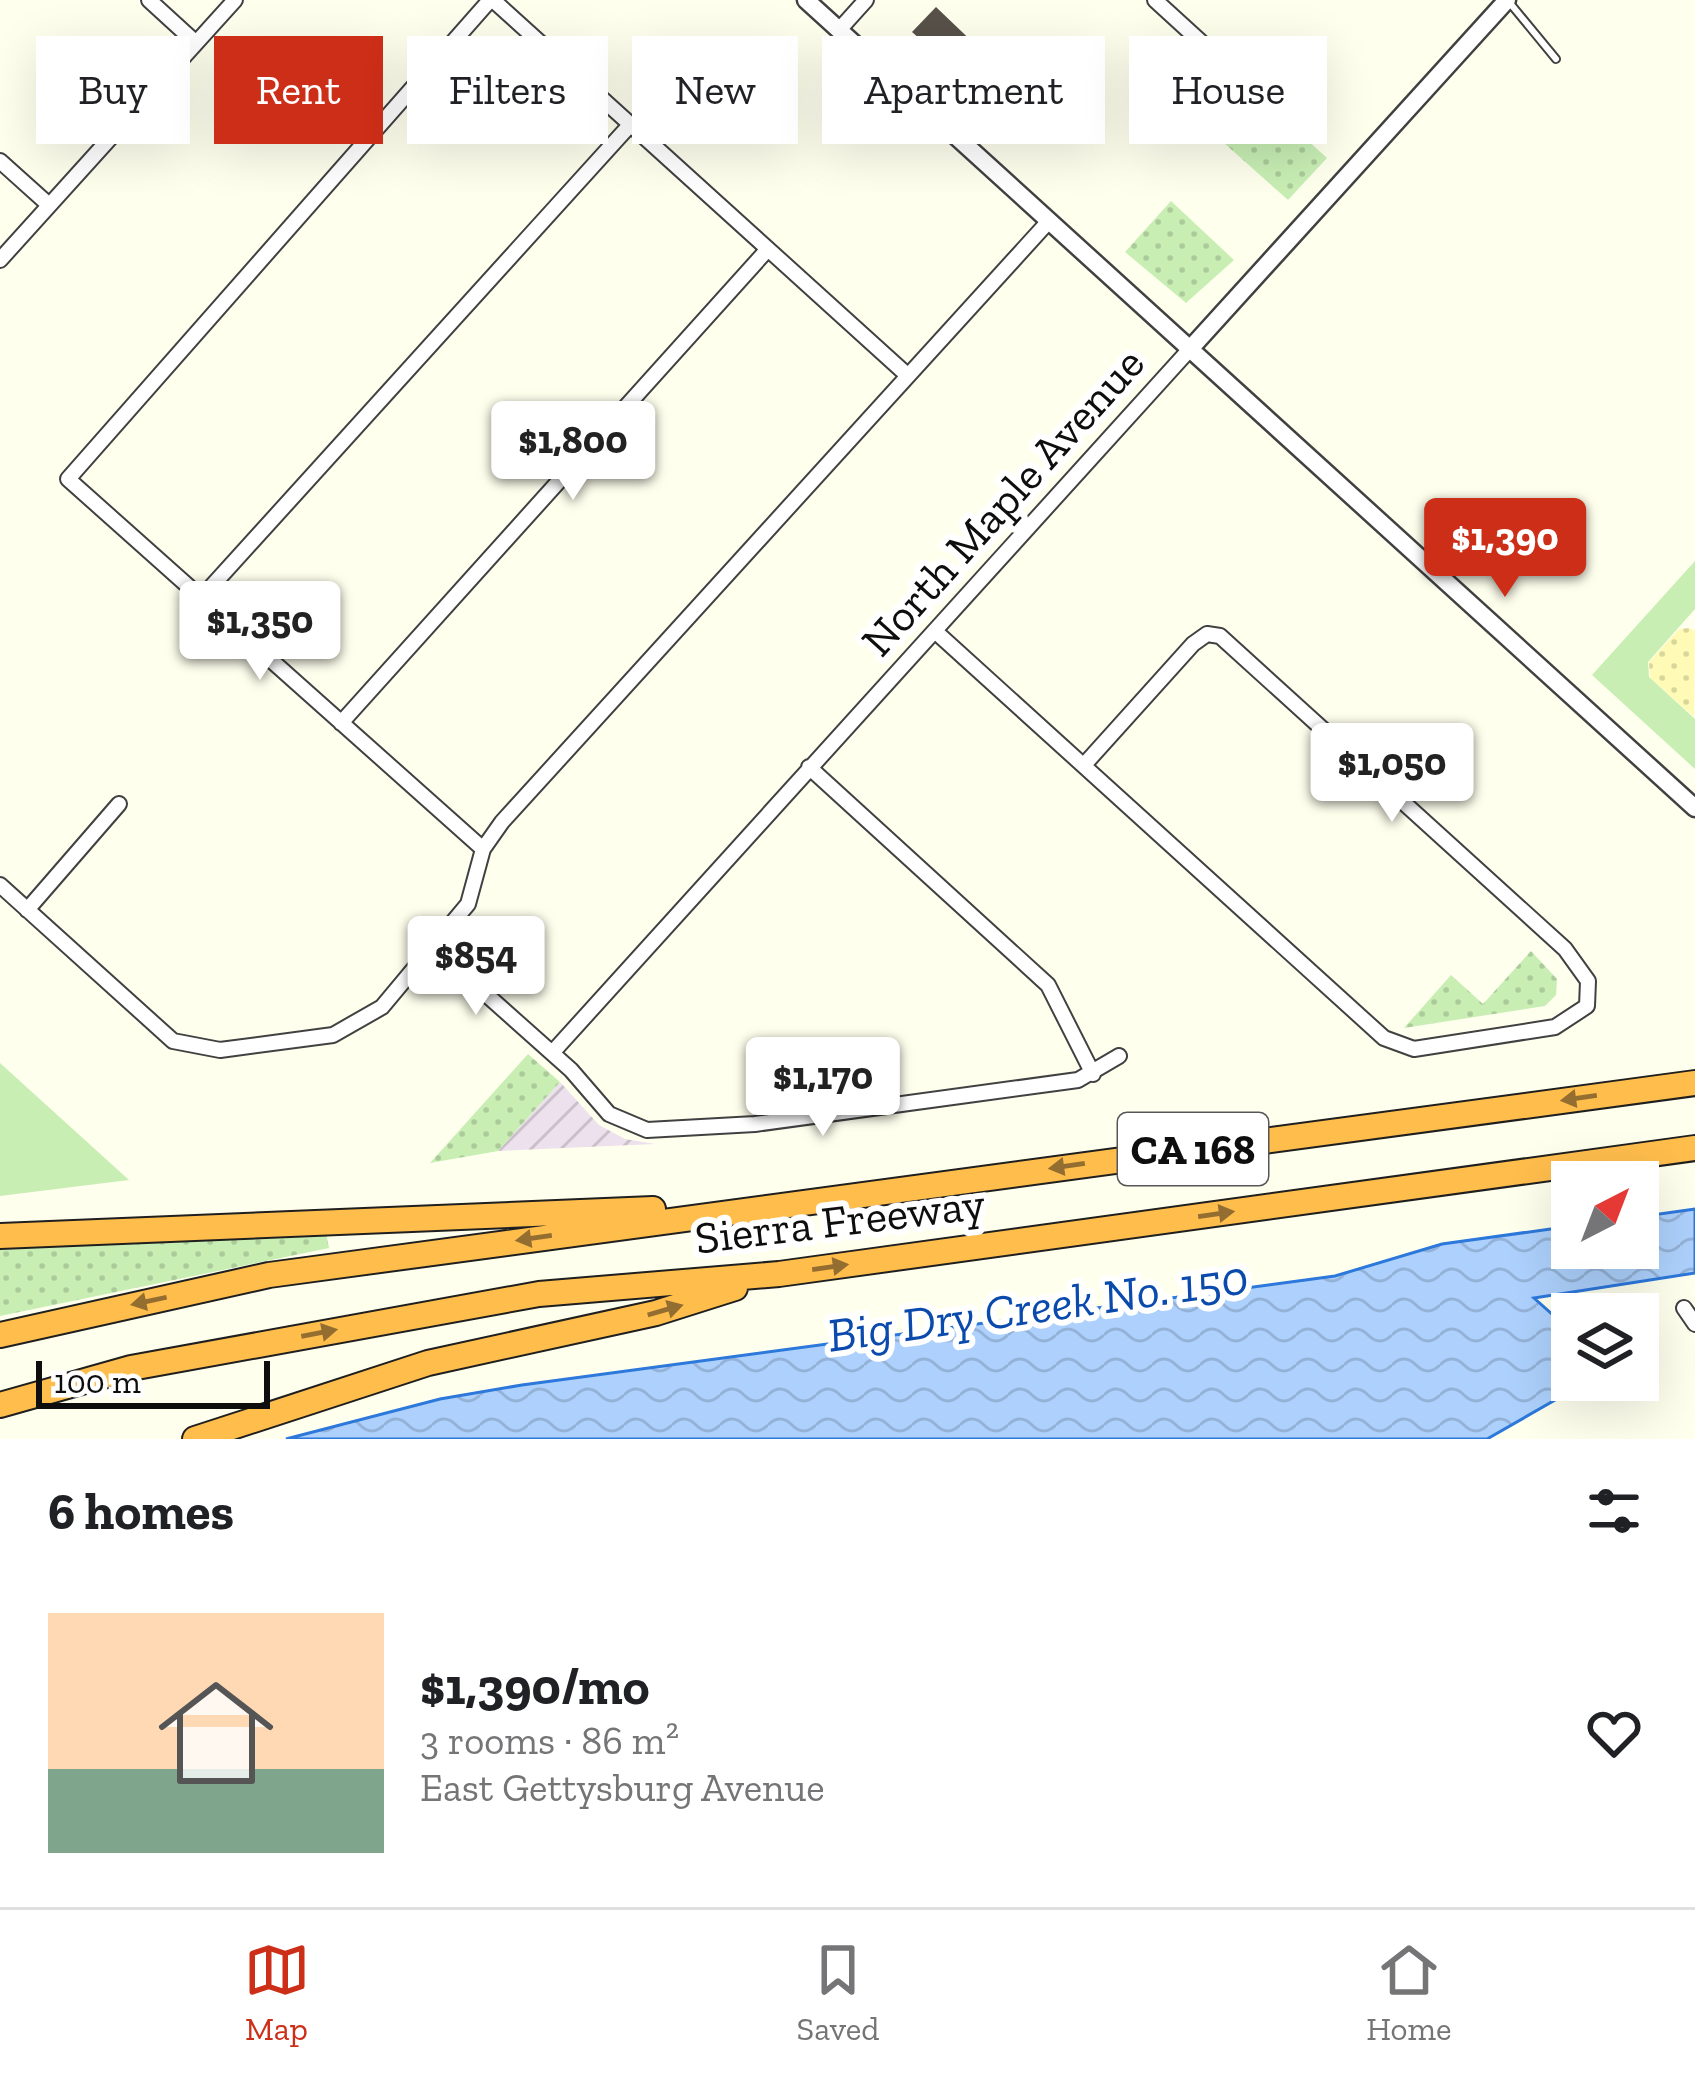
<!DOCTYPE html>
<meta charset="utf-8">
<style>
:root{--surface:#fff;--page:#f6f6f6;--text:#202124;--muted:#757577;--line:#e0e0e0;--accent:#cc2e18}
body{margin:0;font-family:"Zilla Slab",serif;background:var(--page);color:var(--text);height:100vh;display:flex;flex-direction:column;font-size:45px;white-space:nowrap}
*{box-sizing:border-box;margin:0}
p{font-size:39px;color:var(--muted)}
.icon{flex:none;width:66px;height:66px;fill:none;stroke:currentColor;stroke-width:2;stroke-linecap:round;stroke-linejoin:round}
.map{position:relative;height:1439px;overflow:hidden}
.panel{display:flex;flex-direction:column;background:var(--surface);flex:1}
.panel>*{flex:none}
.guide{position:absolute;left:36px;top:36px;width:1623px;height:108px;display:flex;gap:24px}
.needle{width:78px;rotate:42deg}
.controls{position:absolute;left:1551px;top:1161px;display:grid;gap:24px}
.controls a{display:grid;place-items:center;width:108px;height:108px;border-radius:0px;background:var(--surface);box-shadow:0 12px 48px #0002;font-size:60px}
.scale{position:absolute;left:36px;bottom:30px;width:234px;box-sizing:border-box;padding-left:12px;border:6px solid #0e0e0e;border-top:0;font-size:33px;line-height:42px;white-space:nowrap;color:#0e0e0e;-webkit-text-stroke:9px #fff;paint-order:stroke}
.price{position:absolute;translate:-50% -102px;padding:0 27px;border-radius:12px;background:#fff;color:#222;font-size:39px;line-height:78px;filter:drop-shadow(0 3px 6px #0008)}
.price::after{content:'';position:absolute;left:50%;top:72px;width:36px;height:27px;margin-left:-18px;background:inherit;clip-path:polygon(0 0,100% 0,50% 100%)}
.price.active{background:var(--accent);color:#fff}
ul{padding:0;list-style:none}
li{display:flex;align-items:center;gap:36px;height:300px;padding:0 48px}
li span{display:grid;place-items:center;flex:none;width:336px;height:240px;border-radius:0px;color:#555}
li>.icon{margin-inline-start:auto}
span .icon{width:144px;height:144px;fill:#fffc;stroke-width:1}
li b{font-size:51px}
h2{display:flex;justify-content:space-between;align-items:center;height:144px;padding:0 48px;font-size:51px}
.chip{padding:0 42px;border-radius:0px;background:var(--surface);box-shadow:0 12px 48px #0002;font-size:42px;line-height:108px}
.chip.active{background:var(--accent);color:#fff}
.menu{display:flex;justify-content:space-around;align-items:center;height:168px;border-top:3px solid var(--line);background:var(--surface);font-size:33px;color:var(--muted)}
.menu a{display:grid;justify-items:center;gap:6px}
.menu .active{color:var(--accent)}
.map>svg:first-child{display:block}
.industrial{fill:url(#industrial-furrows)}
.grass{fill:url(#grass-dots)}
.sand{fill:url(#sand-dots)}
.park{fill:#c8eeb4}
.water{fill:url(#water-waves);stroke:#2d78db;stroke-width:3}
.building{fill:#585149}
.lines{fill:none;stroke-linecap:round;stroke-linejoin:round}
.service-casing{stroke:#414141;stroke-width:10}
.minor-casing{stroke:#414141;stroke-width:18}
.tertiary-casing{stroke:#414141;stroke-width:21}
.motorway-casing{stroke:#1f1f1f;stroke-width:28}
.service{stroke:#fff;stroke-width:6}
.minor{stroke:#fff;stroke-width:14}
.tertiary{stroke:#fff;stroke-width:16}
.motorway{stroke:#ffbd4c;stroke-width:24}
.oneway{fill:#936e30}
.labels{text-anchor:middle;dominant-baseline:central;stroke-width:12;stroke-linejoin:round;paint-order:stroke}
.shield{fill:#fff;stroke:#565656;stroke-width:3}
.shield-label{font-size:42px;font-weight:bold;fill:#0e0e0e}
.street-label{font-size:45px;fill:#0e0e0e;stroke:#fff}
.water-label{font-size:48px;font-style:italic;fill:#0a4aac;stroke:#fff}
</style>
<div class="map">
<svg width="1695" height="1439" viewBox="0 0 1695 1439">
<defs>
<pattern id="industrial-furrows" width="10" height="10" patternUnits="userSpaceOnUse" patternTransform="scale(3)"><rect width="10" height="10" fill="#ede1ed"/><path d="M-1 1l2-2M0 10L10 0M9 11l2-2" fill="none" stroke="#cac0ca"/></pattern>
<pattern id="grass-dots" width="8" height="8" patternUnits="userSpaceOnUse" patternTransform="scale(3)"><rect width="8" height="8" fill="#c8eeb4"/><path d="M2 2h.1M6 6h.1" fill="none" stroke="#abcb9a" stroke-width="1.8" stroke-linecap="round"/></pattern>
<pattern id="sand-dots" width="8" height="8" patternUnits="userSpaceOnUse" patternTransform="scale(3)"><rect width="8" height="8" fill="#fffbb6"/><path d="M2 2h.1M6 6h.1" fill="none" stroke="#d9d69b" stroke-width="1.8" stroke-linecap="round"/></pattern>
<pattern id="water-waves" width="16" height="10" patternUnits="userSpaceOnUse" patternTransform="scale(3)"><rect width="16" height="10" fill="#add1fc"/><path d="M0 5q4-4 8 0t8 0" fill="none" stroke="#94b2d7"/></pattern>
</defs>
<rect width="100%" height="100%" fill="#ffe"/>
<path class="industrial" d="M 560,1082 L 599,1125 L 625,1139 L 655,1144 L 498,1151 Z"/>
<path class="grass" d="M 1262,99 L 1327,158 L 1288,200 L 1223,142 Z
M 1171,201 L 1234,260 L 1186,303 L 1125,252 Z
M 1531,951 L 1557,979 L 1556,995 L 1545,1006 L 1404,1028 L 1451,975 L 1483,1004 Z
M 528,1054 L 560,1082 L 498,1151 L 430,1163 Z
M 326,1233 L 329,1248 L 0,1316 L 0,1248 Z"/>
<path class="sand" d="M 1690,628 L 1695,631 L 1694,717 L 1650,678 L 1649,662 L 1679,629 Z"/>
<path class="park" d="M 1695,561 L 1695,609 L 1648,662 L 1649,677 L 1695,719 L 1695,769 L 1592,675 Z
M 0,1063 L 129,1180 L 0,1196 Z"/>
<path class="water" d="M 1695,1209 L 1695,1273 L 1534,1298 L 1572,1332 L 1572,1380 L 1590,1380 L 1487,1439 L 286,1439 L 440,1399 L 522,1385 L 1335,1276 L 1442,1244 L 1572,1226 L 1572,1248 L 1638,1248 L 1638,1217 Z"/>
<path class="building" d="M 936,7 L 1032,99 L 1012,120 L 912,32 Z"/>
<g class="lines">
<g class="service-casing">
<path id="service" d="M 1509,2 L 1556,59"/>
</g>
<g class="minor-casing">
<path id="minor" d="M 149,0 L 196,43
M 493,0 L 906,374
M 1155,0 L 1202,43
M 839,30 L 866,0
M 0,161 L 49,205
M 0,260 L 235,0
M 202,597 L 630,125
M 936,632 L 1384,1038 L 1414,1049 L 1555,1027 L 1587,1006 L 1588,981 L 1565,949 L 1220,636 L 1207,634 L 1193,644 L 1084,765
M 341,723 L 768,249
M 809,767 L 1048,985 L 1093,1074
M 483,849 L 68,479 L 490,0
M 0,885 L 173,1041 L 220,1050 L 333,1035 L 382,1007 L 468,904 L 483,849 L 502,822 L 1049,221
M 27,910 L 119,804
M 433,947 L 571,1070 L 609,1114 L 647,1130 L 755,1124 L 1078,1080 L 1119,1056
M 552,1053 L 1190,349
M 829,1057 L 838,1112
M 1684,1308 L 1695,1324"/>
</g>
<g class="tertiary-casing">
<path id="tertiary" d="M 806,0 L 1695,808
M 1190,349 L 1507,0"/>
</g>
<g class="motorway-casing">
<path id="motorway" d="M 0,1236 L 653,1209
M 0,1335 L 269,1275 L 1695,1083
M 0,1405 L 131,1368 L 539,1294 L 779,1274 L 1695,1148
M 195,1439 L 428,1363 L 656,1313 L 735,1288"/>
</g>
<use href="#service" class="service"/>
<use href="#minor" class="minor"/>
<use href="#tertiary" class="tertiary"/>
<use href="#motorway" class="motorway"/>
</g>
<defs><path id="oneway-solid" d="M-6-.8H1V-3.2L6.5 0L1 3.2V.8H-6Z" transform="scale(3)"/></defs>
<g class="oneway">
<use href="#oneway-solid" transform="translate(1579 1098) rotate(172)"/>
<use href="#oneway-solid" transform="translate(1067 1166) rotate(172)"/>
<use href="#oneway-solid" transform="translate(1216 1214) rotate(-8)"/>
<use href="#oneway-solid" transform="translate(534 1238) rotate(172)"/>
<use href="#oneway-solid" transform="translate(830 1267) rotate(-8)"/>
<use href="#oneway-solid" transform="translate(149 1301) rotate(168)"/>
<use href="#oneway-solid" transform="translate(665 1310) rotate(-16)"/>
<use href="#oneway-solid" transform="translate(319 1333) rotate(-11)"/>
</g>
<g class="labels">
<rect class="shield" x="1118" y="1113" width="150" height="72" rx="9"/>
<g class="shield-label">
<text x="1193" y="1149">CA 168</text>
</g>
<g class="street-label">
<text transform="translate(1003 502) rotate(-48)">North Maple Avenue</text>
<text transform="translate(840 1221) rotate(-7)">Sierra Freeway</text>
</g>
<g class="water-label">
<text transform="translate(1038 1306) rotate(-8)">Big Dry Creek No. 150</text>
</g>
</g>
</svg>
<div class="controls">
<a><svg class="needle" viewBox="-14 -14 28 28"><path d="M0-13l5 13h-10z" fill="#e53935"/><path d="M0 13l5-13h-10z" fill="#757577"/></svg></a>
<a><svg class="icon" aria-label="layers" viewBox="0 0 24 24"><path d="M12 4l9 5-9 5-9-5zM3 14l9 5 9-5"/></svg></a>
</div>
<div class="scale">100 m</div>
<b class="price" style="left:573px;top:503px">$1,800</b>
<b class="price active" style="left:1505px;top:600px">$1,390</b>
<b class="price" style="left:260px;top:683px">$1,350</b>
<b class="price" style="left:1392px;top:825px">$1,050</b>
<b class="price" style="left:476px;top:1018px">$854</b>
<b class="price" style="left:823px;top:1139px">$1,170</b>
<div class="guide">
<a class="chip">Buy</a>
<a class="chip active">Rent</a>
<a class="chip">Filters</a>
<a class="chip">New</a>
<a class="chip">Apartment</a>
<a class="chip">House</a>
</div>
</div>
<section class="panel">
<h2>6 homes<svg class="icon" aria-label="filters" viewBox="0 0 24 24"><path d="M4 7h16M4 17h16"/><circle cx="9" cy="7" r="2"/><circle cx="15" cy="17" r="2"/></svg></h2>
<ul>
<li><span style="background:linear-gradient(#ffd9b3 65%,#7fa58c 0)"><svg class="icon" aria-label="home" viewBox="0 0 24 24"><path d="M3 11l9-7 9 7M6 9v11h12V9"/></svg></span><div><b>$1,390/mo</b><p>3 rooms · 86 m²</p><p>East Gettysburg Avenue</p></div><svg class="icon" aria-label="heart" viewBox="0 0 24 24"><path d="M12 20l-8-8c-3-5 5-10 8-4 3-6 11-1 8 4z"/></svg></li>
</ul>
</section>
<nav class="menu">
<a class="active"><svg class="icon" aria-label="map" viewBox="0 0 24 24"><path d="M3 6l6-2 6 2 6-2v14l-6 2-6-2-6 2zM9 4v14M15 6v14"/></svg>Map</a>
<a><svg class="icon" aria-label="saved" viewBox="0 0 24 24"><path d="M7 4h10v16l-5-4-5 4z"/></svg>Saved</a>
<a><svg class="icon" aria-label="home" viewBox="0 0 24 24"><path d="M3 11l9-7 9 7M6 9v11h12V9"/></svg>Home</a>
</nav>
